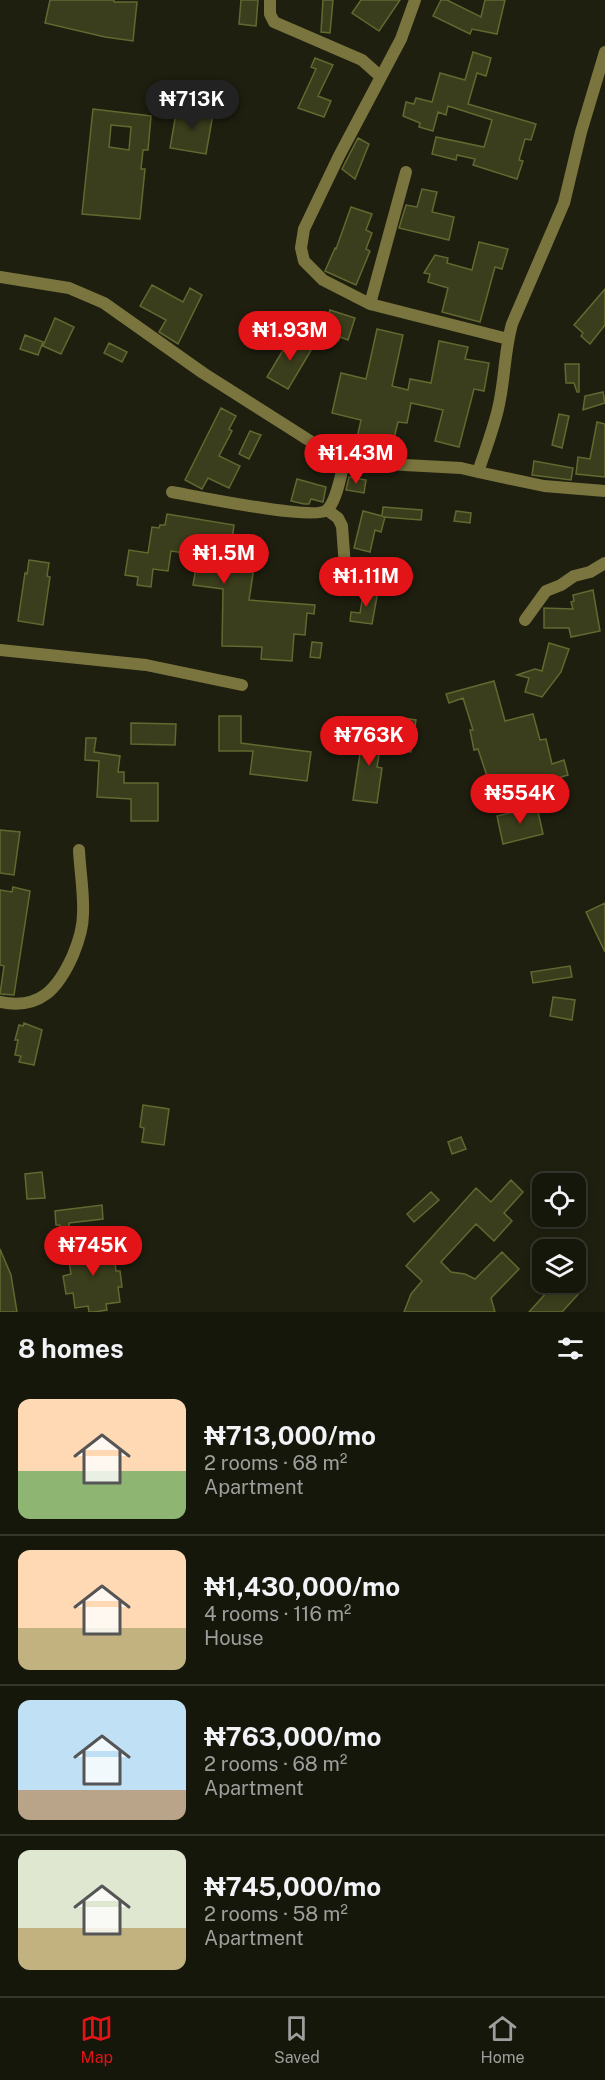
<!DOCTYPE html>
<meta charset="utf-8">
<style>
:root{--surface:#16170b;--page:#232419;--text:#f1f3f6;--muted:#9e9f9d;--line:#35362c;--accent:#e31417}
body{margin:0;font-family:"Public Sans",sans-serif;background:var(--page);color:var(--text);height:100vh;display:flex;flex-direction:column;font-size:22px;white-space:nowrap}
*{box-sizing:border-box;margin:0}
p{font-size:20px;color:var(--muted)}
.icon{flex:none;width:33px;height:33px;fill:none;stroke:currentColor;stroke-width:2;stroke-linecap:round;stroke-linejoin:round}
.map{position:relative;height:1312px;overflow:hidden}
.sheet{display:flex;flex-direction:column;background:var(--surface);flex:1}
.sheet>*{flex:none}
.fabs{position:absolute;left:532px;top:1173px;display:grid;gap:12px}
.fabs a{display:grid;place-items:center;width:54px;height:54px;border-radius:12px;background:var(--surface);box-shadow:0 3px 9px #0003,0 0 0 2px var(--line);font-size:30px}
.price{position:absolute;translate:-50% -51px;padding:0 14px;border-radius:21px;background:var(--accent);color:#fff;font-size:20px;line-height:39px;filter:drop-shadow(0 2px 3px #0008)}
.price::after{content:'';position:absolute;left:50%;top:36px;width:18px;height:14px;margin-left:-9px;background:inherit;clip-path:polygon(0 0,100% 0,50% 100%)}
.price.on{background:#222;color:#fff}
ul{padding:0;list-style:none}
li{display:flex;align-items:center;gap:18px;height:150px;padding:0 18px}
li+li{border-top:2px solid var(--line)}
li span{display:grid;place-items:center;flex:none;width:168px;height:120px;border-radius:12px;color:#555}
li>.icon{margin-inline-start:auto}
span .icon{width:72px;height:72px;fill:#fffc;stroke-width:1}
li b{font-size:26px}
h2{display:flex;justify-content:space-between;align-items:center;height:72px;padding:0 18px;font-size:26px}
.menu{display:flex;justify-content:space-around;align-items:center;height:84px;border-top:2px solid var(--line);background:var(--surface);font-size:16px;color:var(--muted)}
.menu a{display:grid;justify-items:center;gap:3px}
.menu .on{color:var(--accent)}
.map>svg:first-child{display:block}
.building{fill:#3b3e1c;stroke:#636830;stroke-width:1.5;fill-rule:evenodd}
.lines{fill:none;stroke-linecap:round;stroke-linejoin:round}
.minor{stroke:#7a753e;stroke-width:12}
</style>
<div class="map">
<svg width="605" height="1312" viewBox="0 0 605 1312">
<rect width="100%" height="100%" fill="#1e1f0f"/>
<path class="building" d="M 50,0 L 114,0 L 114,2 L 137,2 L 133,41 L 105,37 L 45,23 Z
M 241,0 L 258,0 L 256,26 L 239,24 Z
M 323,0 L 333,0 L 330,33 L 321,32 Z
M 361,0 L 400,0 L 379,31 L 352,13 Z
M 441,0 L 447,0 L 481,17 L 485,0 L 505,0 L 497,34 L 472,29 L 470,34 L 433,16 Z
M 473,52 L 491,58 L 486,76 L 477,73 L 468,104 L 536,124 L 531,140 L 525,139 L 519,160 L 523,161 L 517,179 L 473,165 L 475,159 L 457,155 L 456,160 L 432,154 L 436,137 L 484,147 L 492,120 L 448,106 L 446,115 L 438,112 L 433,131 L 419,127 L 420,123 L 403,116 L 406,102 L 414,104 L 416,98 L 432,102 L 440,73 L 465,80 Z
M 315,58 L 333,65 L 318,96 L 331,101 L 324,117 L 298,108 L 316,69 L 311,67 Z
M 177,108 L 213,114 L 206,154 L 170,148 Z
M 93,109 L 151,116 L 148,150 L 143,150 L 141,169 L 145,169 L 140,219 L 82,214 ZM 111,125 L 131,127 L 129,150 L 109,147 Z
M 358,138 L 369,144 L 355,179 L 342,169 Z
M 422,189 L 437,192 L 432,212 L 454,217 L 449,240 L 399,228 L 406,205 L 417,207 Z
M 351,207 L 372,214 L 366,230 L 372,233 L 366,249 L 370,251 L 356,285 L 325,271 L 335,248 L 336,249 Z
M 479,242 L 508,249 L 502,269 L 495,267 L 480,322 L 442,312 L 448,288 L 428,282 L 430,274 L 424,273 L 435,255 L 448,258 L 447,263 L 472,270 Z
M 152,285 L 183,302 L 190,288 L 202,295 L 178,344 L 159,332 L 166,320 L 140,306 Z
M 605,289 L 605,325 L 590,344 L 581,336 L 583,333 L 574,325 Z
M 330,310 L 355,318 L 348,340 L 340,337 L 338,341 L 321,335 Z
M 55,318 L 74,327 L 61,354 L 43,346 Z
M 377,329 L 403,335 L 392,386 L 408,390 L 410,379 L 431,383 L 439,341 L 468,347 L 465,359 L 489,363 L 484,391 L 474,389 L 459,447 L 435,441 L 443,410 L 411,403 L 407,423 L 398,422 L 392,446 L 357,438 L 361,420 L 332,413 L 341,373 L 366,379 Z
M 25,335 L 43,342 L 38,355 L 20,349 Z
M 292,335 L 313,347 L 288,389 L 267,377 Z
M 109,343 L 127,352 L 122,362 L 104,353 Z
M 565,364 L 579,364 L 579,392 L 577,392 L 574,383 L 566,383 Z
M 603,392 L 605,403 L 583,410 L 585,396 Z
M 221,408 L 236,416 L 229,429 L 232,431 L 219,456 L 240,466 L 229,488 L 208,478 L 202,489 L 185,480 Z
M 559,414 L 569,416 L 562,448 L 552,445 Z
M 597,422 L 605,424 L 605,477 L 576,474 L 578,457 L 590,459 Z
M 250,431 L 261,435 L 249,459 L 239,454 Z
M 534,461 L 573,468 L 571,480 L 532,475 Z
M 349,477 L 366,480 L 364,493 L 346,490 Z
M 297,479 L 326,487 L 323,502 L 311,499 L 309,504 L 304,504 L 291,501 Z
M 383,507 L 422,510 L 421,520 L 383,517 L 385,517 L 381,532 L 375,530 L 370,552 L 354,548 L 363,511 L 382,516 Z
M 456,511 L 471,513 L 470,523 L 454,521 Z
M 167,514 L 234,525 L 230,555 L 233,555 L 233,558 L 255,561 L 249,600 L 315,605 L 314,614 L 307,613 L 305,635 L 294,634 L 292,661 L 261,659 L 262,647 L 222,646 L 223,589 L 193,585 L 198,555 L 171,551 L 168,571 L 153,569 L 151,587 L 137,585 L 138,577 L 125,575 L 129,550 L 148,553 L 152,527 L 159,528 L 160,525 L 165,525 Z
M 29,560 L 49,563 L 47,576 L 50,577 L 43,625 L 18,621 L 25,573 L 27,574 Z
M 364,589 L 378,591 L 372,624 L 350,621 L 351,612 L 360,613 Z
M 593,590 L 600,631 L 571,637 L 569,628 L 544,628 L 544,608 L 573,609 L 571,602 L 574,601 L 573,595 Z
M 312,642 L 322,643 L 320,658 L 310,657 Z
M 549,643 L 569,649 L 561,672 L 542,697 L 525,692 L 529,678 L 517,675 L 535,669 L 542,671 Z
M 494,681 L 505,721 L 533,714 L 540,740 L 546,739 L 552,764 L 564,760 L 568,775 L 494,797 L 487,791 L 485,784 L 489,782 L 478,749 L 474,750 L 470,730 L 473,730 L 463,698 L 449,703 L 446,694 Z
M 219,716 L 241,716 L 241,743 L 311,752 L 307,781 L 250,774 L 253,751 L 219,751 Z
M 403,718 L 416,720 L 411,752 L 397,750 Z
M 131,723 L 176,724 L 175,745 L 131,744 Z
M 364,727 L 383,730 L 377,767 L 382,768 L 377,803 L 353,800 Z
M 86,738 L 96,738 L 94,752 L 120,756 L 118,772 L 124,772 L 124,783 L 158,783 L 158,821 L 131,821 L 131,799 L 97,797 L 99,761 L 85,760 Z
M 537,807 L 543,834 L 503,844 L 497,816 Z
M 0,830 L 20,832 L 14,875 L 0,873 Z
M 13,887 L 30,891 L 14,995 L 0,994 L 4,966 L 0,965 L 0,890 L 12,892 Z
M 605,903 L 605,952 L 586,912 Z
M 570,966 L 572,977 L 533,983 L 531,972 Z
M 553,997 L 575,1000 L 572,1020 L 550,1016 Z
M 24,1023 L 42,1030 L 34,1065 L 19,1062 L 21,1056 L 15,1055 L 18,1040 L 15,1040 L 19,1025 L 23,1026 Z
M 143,1105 L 169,1109 L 164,1145 L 142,1142 L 144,1128 L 140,1127 Z
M 461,1137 L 466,1149 L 452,1154 L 448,1142 Z
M 42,1172 L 45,1198 L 27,1199 L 25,1174 Z
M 511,1180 L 523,1192 L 504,1213 L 512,1221 L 494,1241 L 476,1224 L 441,1262 L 451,1272 L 465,1274 L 475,1279 L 502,1252 L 519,1269 L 491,1298 L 495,1312 L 404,1312 L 411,1294 L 422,1281 L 406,1266 L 476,1188 L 491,1202 Z
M 431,1192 L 439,1200 L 414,1222 L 407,1214 Z
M 102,1205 L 103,1219 L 69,1223 L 70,1239 L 61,1240 L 60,1225 L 56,1225 L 55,1211 Z
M 105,1239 L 106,1256 L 114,1255 L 116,1271 L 120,1271 L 122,1287 L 118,1287 L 120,1302 L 106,1304 L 107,1310 L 94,1312 L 89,1312 L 88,1306 L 75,1308 L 73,1293 L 66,1294 L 63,1276 L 71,1274 L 69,1261 L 78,1260 L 76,1241 Z
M 0,1249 L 11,1275 L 17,1312 L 0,1312 Z
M 543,1265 L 543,1282 L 576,1282 L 583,1289 L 562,1312 L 529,1312 L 548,1291 L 533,1276 Z"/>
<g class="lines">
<path class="minor" d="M 270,0 L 270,14 L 274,22 L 362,60 L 381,77
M 415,0 L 401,39 L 339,156 L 304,229 L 301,248 L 304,261 L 323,280 L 370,304 L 508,339
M 0,277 L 69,288 L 104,303 L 203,373 L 318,446 L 345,458 L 386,464 L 461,468 L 478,472 C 485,451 493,430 498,409 C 505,381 504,352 512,324 L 564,203 L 581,132 L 605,52
M 370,304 L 406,172
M 478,472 L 544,486 L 605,491
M 172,492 C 195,496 315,521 327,510 C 337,501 342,470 345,458
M 327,510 L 338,518 L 342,526 L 346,580
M 525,620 L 546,591 L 561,585 L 574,576 L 590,572 L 605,563
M 0,650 L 146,665 L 242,685
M 0,1002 C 40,1010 58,989 73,955 C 78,943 83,928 83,914 C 84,893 80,871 79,850"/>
</g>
</svg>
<div class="fabs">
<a><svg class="icon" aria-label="locate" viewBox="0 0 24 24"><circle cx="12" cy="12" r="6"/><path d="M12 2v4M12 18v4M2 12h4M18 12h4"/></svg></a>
<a><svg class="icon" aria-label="layers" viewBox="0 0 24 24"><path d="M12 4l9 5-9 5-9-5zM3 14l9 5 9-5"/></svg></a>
</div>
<b class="price on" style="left:192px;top:131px">₦713K</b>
<b class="price" style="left:290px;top:362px">₦1.93M</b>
<b class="price" style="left:356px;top:485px">₦1.43M</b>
<b class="price" style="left:224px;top:585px">₦1.5M</b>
<b class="price" style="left:366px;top:608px">₦1.11M</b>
<b class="price" style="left:369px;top:767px">₦763K</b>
<b class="price" style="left:520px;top:825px">₦554K</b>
<b class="price" style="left:93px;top:1277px">₦745K</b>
</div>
<section class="sheet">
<h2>8 homes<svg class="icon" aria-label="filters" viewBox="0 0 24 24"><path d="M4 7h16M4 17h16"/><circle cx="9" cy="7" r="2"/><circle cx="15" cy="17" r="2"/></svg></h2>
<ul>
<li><span style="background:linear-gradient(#ffd9b3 60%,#8fb573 0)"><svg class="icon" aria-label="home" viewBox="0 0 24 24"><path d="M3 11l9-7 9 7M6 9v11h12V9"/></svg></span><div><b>₦713,000/mo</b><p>2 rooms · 68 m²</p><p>Apartment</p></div></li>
<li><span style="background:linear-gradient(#ffd9b3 65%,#c2b280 0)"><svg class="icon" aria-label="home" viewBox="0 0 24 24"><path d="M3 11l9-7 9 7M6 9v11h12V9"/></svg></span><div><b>₦1,430,000/mo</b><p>4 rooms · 116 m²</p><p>House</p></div></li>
<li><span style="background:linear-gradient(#bfe0f5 75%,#b9a48a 0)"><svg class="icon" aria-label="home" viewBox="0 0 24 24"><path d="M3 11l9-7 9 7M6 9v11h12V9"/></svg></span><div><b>₦763,000/mo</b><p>2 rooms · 68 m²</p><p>Apartment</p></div></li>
<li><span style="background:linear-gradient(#dfe7d0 65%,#c2b280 0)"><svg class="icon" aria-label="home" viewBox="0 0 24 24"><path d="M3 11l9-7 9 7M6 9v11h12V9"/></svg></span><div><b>₦745,000/mo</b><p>2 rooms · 58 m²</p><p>Apartment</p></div></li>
</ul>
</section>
<nav class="menu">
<a class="on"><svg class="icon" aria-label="map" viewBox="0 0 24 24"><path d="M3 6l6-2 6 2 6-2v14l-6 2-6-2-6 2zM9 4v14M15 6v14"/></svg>Map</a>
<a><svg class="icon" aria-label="saved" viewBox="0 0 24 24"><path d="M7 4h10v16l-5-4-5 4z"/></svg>Saved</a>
<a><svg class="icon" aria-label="home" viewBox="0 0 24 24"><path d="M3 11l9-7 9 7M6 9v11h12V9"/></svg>Home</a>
</nav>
